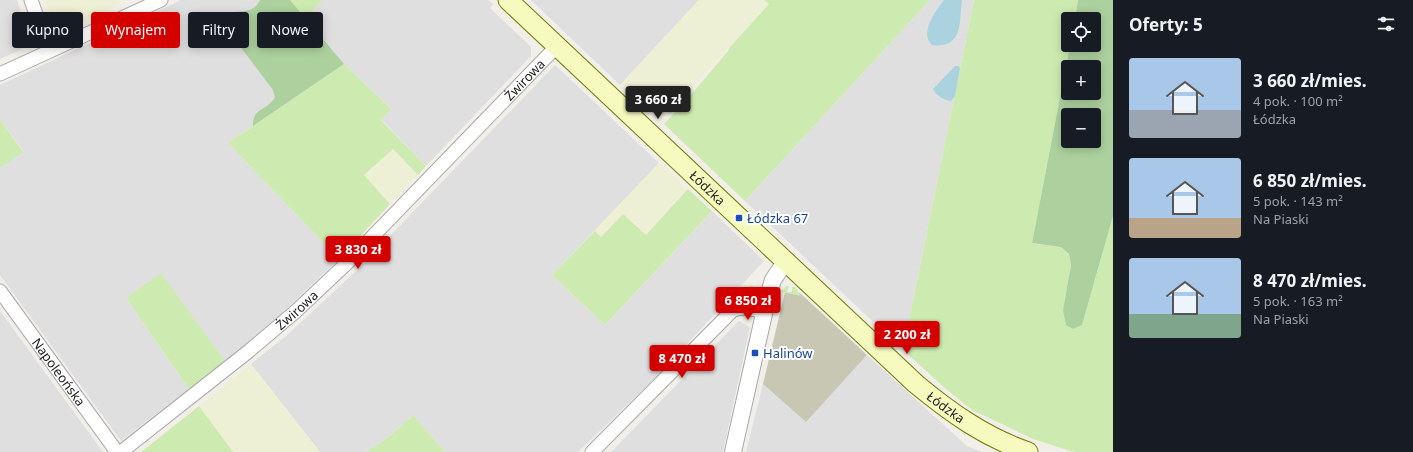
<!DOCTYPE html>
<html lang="pl">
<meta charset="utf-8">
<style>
:root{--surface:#171b24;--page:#20242c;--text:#f1f3f6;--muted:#9ea1a6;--accent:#d40000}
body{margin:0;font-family:"Noto Sans",sans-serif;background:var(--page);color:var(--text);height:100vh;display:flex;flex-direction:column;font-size:15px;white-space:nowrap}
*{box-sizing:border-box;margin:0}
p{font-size:13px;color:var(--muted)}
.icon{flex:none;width:22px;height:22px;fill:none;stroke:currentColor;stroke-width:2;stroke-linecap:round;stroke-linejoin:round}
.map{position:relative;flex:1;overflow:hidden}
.details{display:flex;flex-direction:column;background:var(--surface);width:300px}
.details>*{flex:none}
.hud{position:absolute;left:12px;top:12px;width:380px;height:36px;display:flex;gap:8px}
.controls{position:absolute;left:1061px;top:12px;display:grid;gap:8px}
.controls a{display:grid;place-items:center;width:40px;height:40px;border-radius:4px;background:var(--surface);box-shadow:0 2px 10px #0003;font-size:20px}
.price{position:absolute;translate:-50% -34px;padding:0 9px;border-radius:4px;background:var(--accent);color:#fff;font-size:13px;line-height:26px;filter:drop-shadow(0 1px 2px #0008)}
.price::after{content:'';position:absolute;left:50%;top:24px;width:12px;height:9px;margin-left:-6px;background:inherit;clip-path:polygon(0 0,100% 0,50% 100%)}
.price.on{background:#222;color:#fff}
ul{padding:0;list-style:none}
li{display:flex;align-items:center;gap:12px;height:100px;padding:0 16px}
li span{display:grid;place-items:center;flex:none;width:112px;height:80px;border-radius:4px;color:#555}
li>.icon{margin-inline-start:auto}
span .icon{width:48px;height:48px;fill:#fffc;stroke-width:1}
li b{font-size:17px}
h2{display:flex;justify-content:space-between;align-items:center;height:48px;padding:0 16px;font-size:17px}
.tag{padding:0 14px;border-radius:4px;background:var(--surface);box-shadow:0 2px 10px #0003;font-size:14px;line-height:36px}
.tag.on{background:var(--accent);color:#fff}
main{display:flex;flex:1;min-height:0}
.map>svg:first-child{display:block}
.residential{fill:#e0dfdf}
.construction{fill:#c7c7b4}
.farmland{fill:#eef0d5}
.grass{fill:#cdebb0}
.forest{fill:#add19e;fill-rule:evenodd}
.water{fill:#aad3df}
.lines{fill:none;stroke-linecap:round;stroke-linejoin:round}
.minor-casing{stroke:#a9a9a9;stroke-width:15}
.tertiary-casing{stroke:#a9a9a9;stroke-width:18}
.secondary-casing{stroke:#707d05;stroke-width:21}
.minor{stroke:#fff;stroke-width:13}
.tertiary{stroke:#fff;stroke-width:16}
.secondary{stroke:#f7fabf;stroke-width:19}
.transit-dot{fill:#1a4fb4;stroke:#fff;stroke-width:1.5}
.labels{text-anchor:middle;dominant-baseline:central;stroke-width:4;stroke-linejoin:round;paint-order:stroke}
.street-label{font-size:13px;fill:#222;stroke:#fff}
.transit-label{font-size:13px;fill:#164399;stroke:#fff;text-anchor:start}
</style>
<main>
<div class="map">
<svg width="1113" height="452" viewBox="0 0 1113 452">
<rect width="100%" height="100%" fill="#f2efe9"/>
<path class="residential" d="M 0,0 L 17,0 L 31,45 L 0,59 Z
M 181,0 L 290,0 L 305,17 L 323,0 L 488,0 L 493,4 L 490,8 L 531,47 L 531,56 L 426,166 L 381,119 L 391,109 L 344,64 L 228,143 L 339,259 L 260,334 L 225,361 L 161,274 L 126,298 L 189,389 L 121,441 L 0,275 L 0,168 L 23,151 L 0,119 L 0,85 Z
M 531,0 L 699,0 L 620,85 Z
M 930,0 L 974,0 L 903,350 L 745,201 Z
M 555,65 L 659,163 L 553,275 L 605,325 L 712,211 L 764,261 L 658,375 L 578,452 L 445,452 L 413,415 L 391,435 L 367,452 L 320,452 L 251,364 L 286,336 L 355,272 Z
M 0,311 L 14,330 L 103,452 L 0,452 Z
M 739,321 L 750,327 L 723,452 L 611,452 Z
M 867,355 L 967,446 L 982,452 L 746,452 L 763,384 L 806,422 Z"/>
<path class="construction" d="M 785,292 L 800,293 L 867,355 L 806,422 L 763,384 Z"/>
<path class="farmland" d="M 45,0 L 119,0 L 120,4 L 57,33 Z
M 699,0 L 764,0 L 769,4 L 667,115 L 656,117 L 620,85 Z
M 393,149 L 418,175 L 390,204 L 364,175 Z
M 659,163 L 712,211 L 605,325 L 552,275 Z
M 251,364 L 320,452 L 233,452 L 199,406 Z"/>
<path class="grass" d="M 290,0 L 323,0 L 305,18 Z
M 764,0 L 930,0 L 745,201 L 664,124 L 690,96 L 728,51 L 730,47 L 769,4 Z
M 974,0 L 1078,0 L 1075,19 L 1068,19 L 1068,45 L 1070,45 L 1032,243 L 1061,247 L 1069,254 L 1071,265 L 1063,310 L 1082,325 L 1113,216 L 1113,452 L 1075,452 L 1070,451 L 1033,439 L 972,410 L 946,389 L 903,350 Z
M 344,64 L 391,109 L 381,120 L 426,166 L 418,175 L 393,149 L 364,175 L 390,204 L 339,259 L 228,143 Z
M 0,119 L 23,152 L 0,168 Z
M 688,189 L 712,211 L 605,325 L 552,275 L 595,231 L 601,237 L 623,214 L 646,235 Z
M 161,273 L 225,361 L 189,389 L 126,298 Z
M 750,286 L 753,286 L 758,291 L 740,297 Z
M 786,286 L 789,286 L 787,292 L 792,292 L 792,287 L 795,287 L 801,296 L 781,292 Z
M 199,406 L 233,452 L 141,452 Z
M 413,415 L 445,452 L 367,452 L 391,435 Z"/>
<path class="forest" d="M 260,0 L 290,0 L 344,64 L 253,126 C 252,107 267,112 275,97 L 273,90 L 236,41 L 220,26 L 218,19 C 231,6 252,18 260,0 Z
M 1078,0 L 1113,0 L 1113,216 L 1082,325 L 1073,329 L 1066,325 L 1063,310 L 1071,265 L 1069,254 L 1061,247 L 1032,243 L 1070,45 L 1094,45 L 1094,19 L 1075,19 ZM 1068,67 L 1094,67 L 1094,93 L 1068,93 ZM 1068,115 L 1094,115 L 1094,141 L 1068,141 Z"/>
<path class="water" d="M 944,0 L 962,0 C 959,21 964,49 932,45 C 930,43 929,41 928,39 C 924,26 937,9 944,0 Z
M 955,66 L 959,66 L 960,68 L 955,96 L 951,101 C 944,100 936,96 933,89 Z"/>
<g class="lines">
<g class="minor-casing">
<g id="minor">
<path d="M 31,0 L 49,51"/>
<path d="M 0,74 L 161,0"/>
<path id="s1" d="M 0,291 L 117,452"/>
<path d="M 733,310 L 743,308 L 764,311"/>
<path id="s2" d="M 121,452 L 249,351 L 295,312 L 345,265 L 557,46"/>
<path d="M 592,452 L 740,303 L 752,299 L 768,296"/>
</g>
</g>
<g class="tertiary-casing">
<path id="tertiary" d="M 733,452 L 768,296 L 773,280 L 785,262"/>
</g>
<g class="secondary-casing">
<g id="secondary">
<path id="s3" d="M 508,0 L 916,384 C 951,413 985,437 1028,452"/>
</g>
</g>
<use href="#minor" class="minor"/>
<use href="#tertiary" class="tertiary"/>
<use href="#secondary" class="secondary"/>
</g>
<g class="transit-dot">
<rect x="735" y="214" width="8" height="8" rx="2"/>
<rect x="751" y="349" width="8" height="8" rx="2"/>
</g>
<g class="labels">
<g class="street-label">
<text stroke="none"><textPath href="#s2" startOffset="550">Żwirowa</textPath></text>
<text stroke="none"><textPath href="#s3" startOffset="274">Łódzka</textPath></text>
<text stroke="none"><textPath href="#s2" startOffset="226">Żwirowa</textPath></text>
<text stroke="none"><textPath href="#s1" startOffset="100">Napoleońska</textPath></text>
<text stroke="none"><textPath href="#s3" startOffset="598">Łódzka</textPath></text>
</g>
<g class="transit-label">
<text x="747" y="218">Łódzka 67</text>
<text x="763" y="353">Halinów</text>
</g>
</g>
</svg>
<div class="controls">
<a><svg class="icon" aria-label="locate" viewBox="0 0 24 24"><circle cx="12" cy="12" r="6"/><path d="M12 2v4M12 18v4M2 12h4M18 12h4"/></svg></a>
<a>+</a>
<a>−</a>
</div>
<b class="price on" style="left:658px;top:120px">3 660 zł</b>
<b class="price" style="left:358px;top:270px">3 830 zł</b>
<b class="price" style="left:748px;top:321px">6 850 zł</b>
<b class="price" style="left:907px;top:355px">2 200 zł</b>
<b class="price" style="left:682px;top:379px">8 470 zł</b>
<div class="hud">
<a class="tag">Kupno</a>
<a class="tag on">Wynajem</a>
<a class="tag">Filtry</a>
<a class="tag">Nowe</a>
</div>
</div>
<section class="details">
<h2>Oferty: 5<svg class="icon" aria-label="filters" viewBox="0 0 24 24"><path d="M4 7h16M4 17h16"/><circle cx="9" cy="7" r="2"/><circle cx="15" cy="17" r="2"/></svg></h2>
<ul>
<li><span style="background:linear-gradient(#a9c7e8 65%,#9aa5b1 0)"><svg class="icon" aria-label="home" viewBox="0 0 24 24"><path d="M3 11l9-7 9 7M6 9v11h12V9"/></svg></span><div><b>3 660 zł/mies.</b><p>4 pok. · 100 m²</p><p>Łódzka</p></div></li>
<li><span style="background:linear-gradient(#a9c7e8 75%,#b9a48a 0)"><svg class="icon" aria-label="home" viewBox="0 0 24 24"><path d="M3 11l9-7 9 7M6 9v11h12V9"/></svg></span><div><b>6 850 zł/mies.</b><p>5 pok. · 143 m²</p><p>Na Piaski</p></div></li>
<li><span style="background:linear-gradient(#a9c7e8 70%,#7fa58c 0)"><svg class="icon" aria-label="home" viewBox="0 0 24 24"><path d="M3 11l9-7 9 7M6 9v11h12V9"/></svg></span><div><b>8 470 zł/mies.</b><p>5 pok. · 163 m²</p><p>Na Piaski</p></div></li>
</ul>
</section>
</main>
